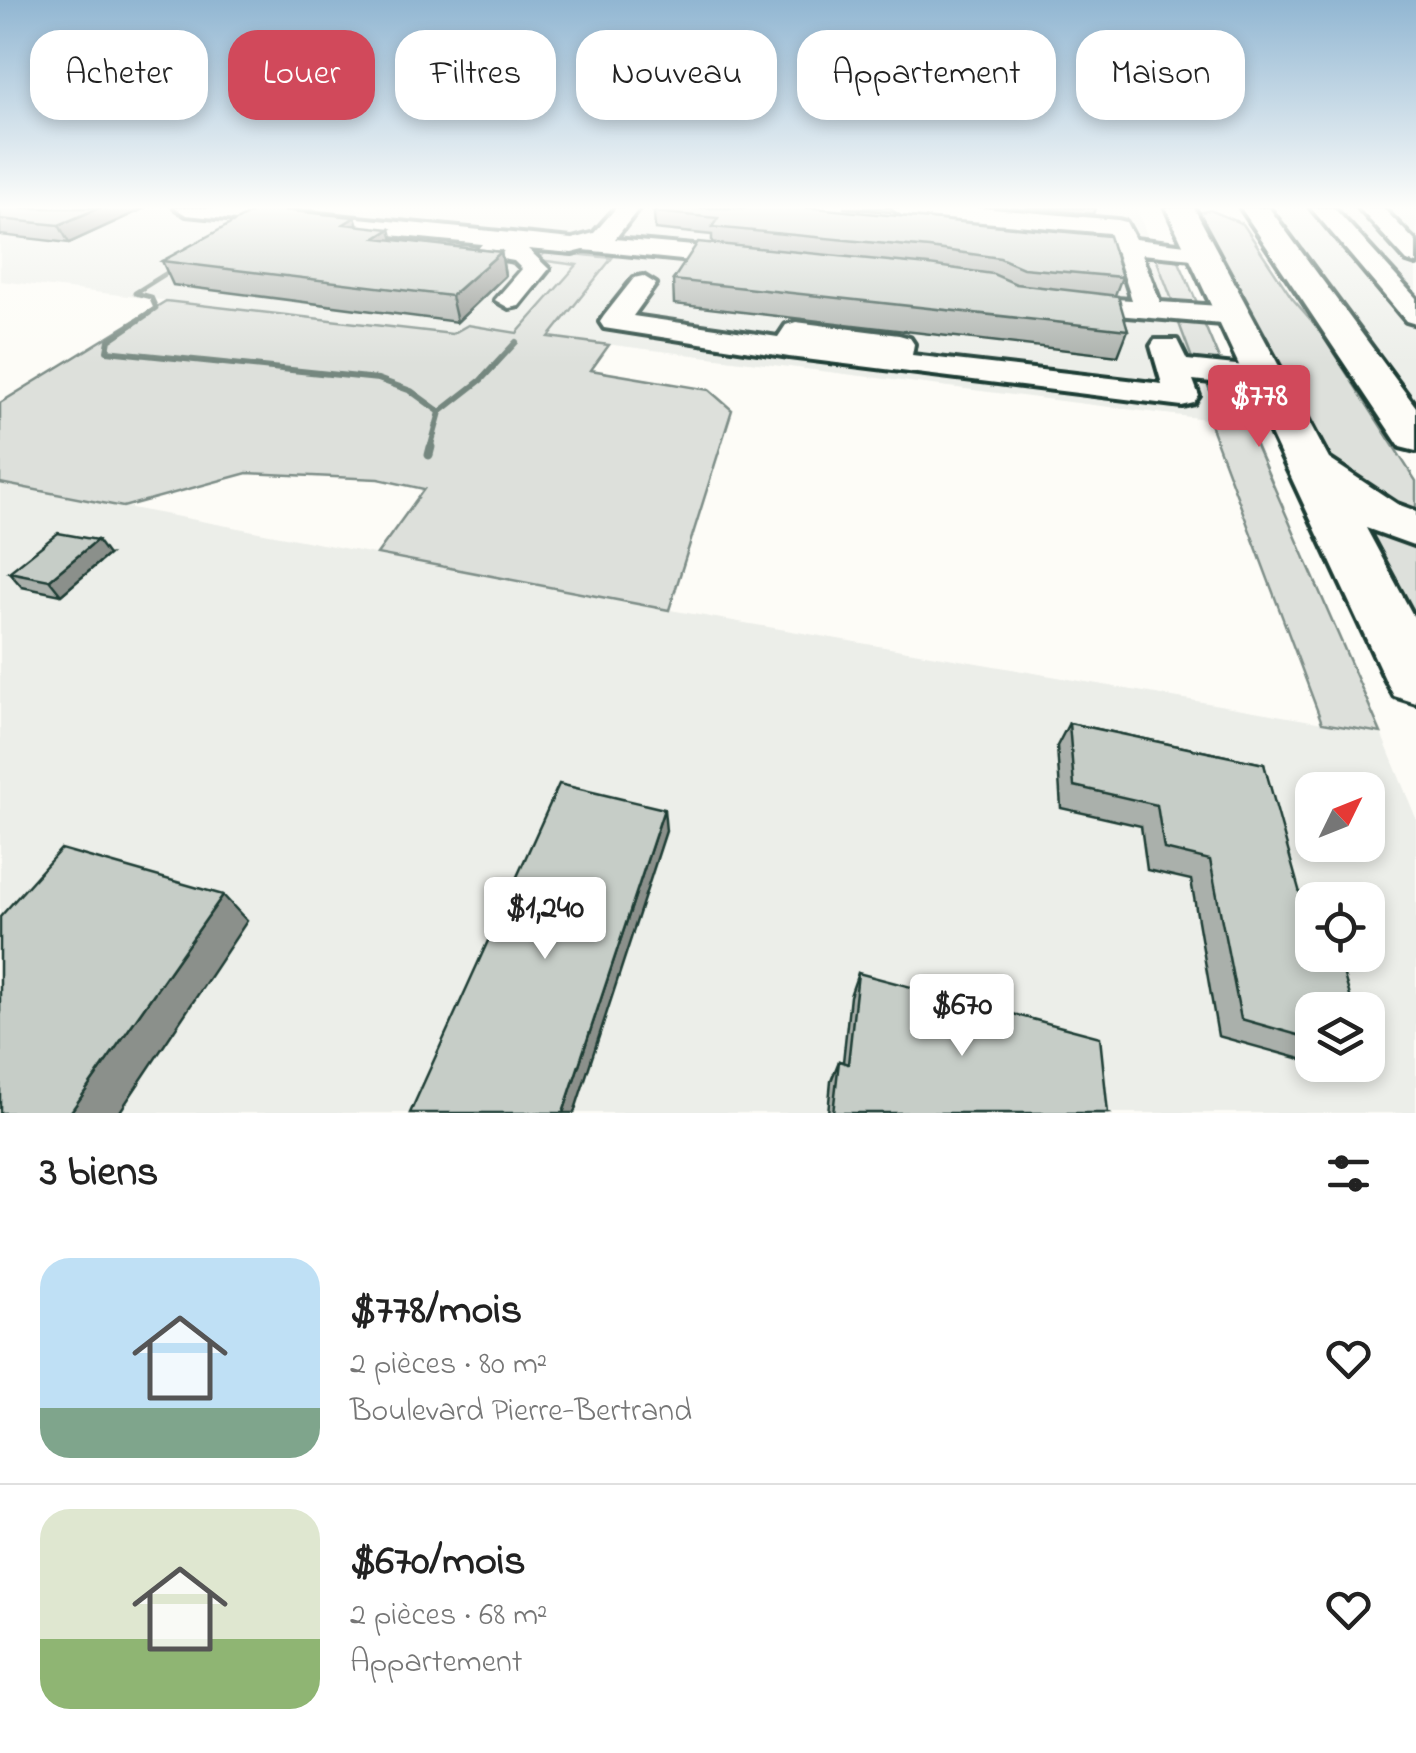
<!DOCTYPE html>
<html lang="fr">
<meta charset="utf-8">
<style>
:root{--surface:#fff;--page:#f2f2f2;--text:#222;--muted:#767676;--line:#e0e0e0;--accent:#d1495b}
body{margin:0;font-family:"Indie Flower",sans-serif;background:var(--page);color:var(--text);height:100vh;display:flex;flex-direction:column;font-size:38px;white-space:nowrap}
*{box-sizing:border-box;margin:0}
p{font-size:32px;color:var(--muted)}
.icon{flex:none;width:55px;height:55px;fill:none;stroke:currentColor;stroke-width:2;stroke-linecap:round;stroke-linejoin:round}
.map{position:relative;height:1113px;overflow:hidden}
.sheet{display:flex;flex-direction:column;background:var(--surface);flex:1}
.sheet>*{flex:none}
.top-card{position:absolute;left:30px;top:30px;width:1358px;height:90px;display:flex;gap:20px}
.needle{width:65px;rotate:47deg}
.buttons{position:absolute;left:1295px;top:772px;display:grid;gap:20px}
.buttons a{display:grid;place-items:center;width:90px;height:90px;border-radius:20px;background:var(--surface);box-shadow:0 5px 15px #0003;font-size:50px}
.price{position:absolute;translate:-50% -85px;padding:0 22px;border-radius:10px;background:#fff;color:#222;font-size:32px;line-height:65px;filter:drop-shadow(0 2px 5px #0008)}
.price::after{content:'';position:absolute;left:50%;top:60px;width:30px;height:22px;margin-left:-15px;background:inherit;clip-path:polygon(0 0,100% 0,50% 100%)}
.price.on{background:var(--accent);color:#fff}
ul{padding:0;list-style:none}
li{display:flex;align-items:center;gap:30px;height:250px;padding:0 40px}
li+li{border-top:2px solid var(--line)}
li span{display:grid;place-items:center;flex:none;width:280px;height:200px;border-radius:30px;color:#555}
li>.icon{margin-inline-start:auto}
span .icon{width:120px;height:120px;fill:#fffc;stroke-width:1}
li b{font-size:42px}
h2{display:flex;justify-content:space-between;align-items:center;height:120px;padding:0 40px;font-size:42px}
.pill{padding:0 35px;border-radius:30px;background:var(--surface);box-shadow:0 5px 15px #0003;font-size:35px;line-height:90px}
.pill.on{background:var(--accent);color:#fff}
.map>svg:first-child{display:block}
.built{fill:#eceee9;fill-rule:evenodd}
.green{fill:#dde0db;stroke:#7e8e88;stroke-width:2.5}
.lines{fill:none;stroke-linecap:round;stroke-linejoin:round}
.stream-far2{stroke:#75877f;stroke-width:5}
.stream-far1{stroke:#75877f;stroke-width:6}
.stream{stroke:#75877f;stroke-width:9}
.minor-casing{stroke:#1f3d34;stroke-width:8}
.major-casing{stroke:#1f3d34;stroke-width:8}
.minor{fill:#fdfcf7;fill-rule:evenodd}
.major{fill:#fdfcf7;fill-rule:evenodd}
.wall{fill:#aab0ab;stroke:#1f3d34;stroke-width:2.5}
.shaded-wall{fill:#8b908b;stroke:#1f3d34;stroke-width:2.5}
.building{fill:#c6cdc7;stroke:#1f3d34;stroke-width:2.5}
</style>
<div class="map">
<svg width="1416" height="1113" viewBox="0 0 1416 1113">
<rect width="100%" height="100%" fill="#fdfcf7"/>
<filter id="ink" filterUnits="userSpaceOnUse"><feTurbulence type="fractalNoise" baseFrequency=".01" numOctaves="2"/><feDisplacementMap in="SourceGraphic" scale="20" xChannelSelector="R" yChannelSelector="G"/><feConvolveMatrix kernelMatrix="1 2 1 2 8 2 1 2 1" color-interpolation-filters="sRGB"/></filter>
<g filter="url(#ink)">
<path class="built" d="M 0,208 L 1137,208 L 1193,361 L 1222,421 L 549,337 L 611,259 L 578,264 L 517,333 L 468,325 L 452,334 L 0,281 Z
M 1269,208 L 1416,208 L 1416,410 Z
M 0,483 L 670,610 L 1381,733 L 1416,818 L 1416,1113 L 0,1113 ZM 1312,790 L 1368,790 L 1368,845 L 1312,845 ZM 1312,900 L 1368,900 L 1368,955 L 1312,955 ZM 1312,1010 L 1368,1010 L 1368,1065 L 1312,1065 Z"/>
<path class="green" d="M 1210,210 L 1243,224 L 1292,298 L 1317,327 L 1416,481 L 1416,511 L 1396,509 L 1342,485 L 1196,213 Z
M 546,251 L 612,258 L 549,337 L 609,345 L 591,370 L 709,390 L 732,410 L 669,610 L 377,554 L 424,489 L 378,479 L 247,473 L 123,507 L 0,483 L 0,403 L 166,301 L 452,334 L 468,325 L 517,333 L 577,265 L 539,260 Z
M 1154,253 L 1176,255 L 1199,307 L 1174,305 Z
M 1177,318 L 1203,321 L 1221,364 L 1193,361 Z
M 1208,386 L 1231,388 L 1381,733 L 1322,723 L 1208,419 L 1222,420 Z
M 1365,527 L 1416,547 L 1416,640 Z"/>
<g class="lines">
<path class="stream-far2" d="M 146,315 L 156,308 L 151,297 L 135,293 L 170,271"/>
<path class="stream-far1" d="M 149,313 L 109,340 L 107,351 L 378,379 L 411,391 L 440,412 L 430,449
M 440,412 L 481,380 L 516,342"/>
<path class="stream" d="M 429,455 L 431,447"/>
<g class="minor-casing">
<path id="minor" d="M 175,208 L 257,208 L 572,239 L 594,233 L 616,208 L 639,208 L 615,239 L 750,251 L 763,259 L 750,267 L 584,250 L 572,253 L 528,249 L 549,269 L 519,306 L 509,308 L 495,300 L 522,269 L 514,261 L 480,255 L 477,250 L 482,244 L 186,215 Z
M 891,208 L 981,208 L 1118,220 L 1126,222 L 1135,239 L 1212,248 L 1215,253 L 1203,260 L 1142,254 L 1160,302 L 1234,307 L 1244,310 L 1248,316 L 1244,322 L 1234,325 L 1057,310 L 1053,304 L 1067,296 L 1132,300 L 1116,251 L 1052,245 L 1040,238 L 1052,231 L 1110,236 L 1109,233 L 902,215 Z
M 1311,208 L 1334,208 L 1416,298 L 1416,324 L 1406,321 Z
M 1359,208 L 1383,208 L 1416,242 L 1416,264 L 1407,261 Z
M 643,276 L 656,284 L 633,316 L 778,337 L 786,325 L 796,322 L 899,335 L 910,338 L 914,344 L 912,355 L 1162,384 L 1151,346 L 1155,340 L 1177,340 L 1187,360 L 1265,368 L 1276,371 L 1281,378 L 1276,385 L 1265,388 L 1193,380 L 1199,396 L 1194,403 L 1182,406 L 789,357 L 604,328 L 600,322 L 604,316 L 634,278 Z"/>
</g>
<g class="major-casing">
<path id="major" d="M 1166,208 L 1194,208 L 1329,459 L 1397,504 L 1416,511 L 1416,546 L 1366,528 L 1416,621 L 1416,703 L 1394,696 L 1385,679 Z
M 1241,208 L 1269,208 L 1416,407 L 1416,451 L 1400,447 Z"/>
</g>
<use href="#minor" class="minor"/>
<use href="#major" class="major"/>
</g>
<path class="wall" d="M 0,208 L 145,208 L 69,243 L 0,235 Z
M 815,208 L 1122,277 L 1115,295 L 1128,330 L 1118,356 L 674,304 L 673,280 L 712,244 L 712,235 L 655,229 L 654,212 Z
M 843,208 L 892,208 L 891,212 Z
M 1025,208 L 1095,208 L 1093,214 Z
M 355,217 L 357,226 L 393,240 L 501,252 L 505,276 L 457,322 L 173,285 L 162,261 Z
M 108,555 L 61,595 L 22,587 L 9,572 Z
M 1069,723 L 1264,764 L 1312,1010 L 1312,1062 L 1218,1036 L 1191,880 L 1147,870 L 1141,826 L 1061,808 L 1057,746 Z
M 858,973 L 1108,1113 L 828,1113 L 831,1081 L 839,1061 L 843,1062 L 850,996 Z
M 1323,1065 L 1345,1065 L 1338,1069 Z"/>
<path class="shaded-wall" d="M 99,208 L 145,208 L 69,243 L 59,225 Z
M 355,217 L 362,240 L 344,224 Z
M 390,229 L 396,252 L 376,238 Z
M 501,252 L 505,276 L 457,322 L 451,296 Z
M 97,540 L 108,555 L 61,595 L 49,580 Z
M 664,809 L 666,831 L 574,1113 L 563,1113 Z
M 223,895 L 247,921 L 119,1113 L 70,1113 Z"/>
<path class="building" d="M 0,208 L 99,208 L 59,225 L 0,219 Z
M 260,208 L 355,217 L 344,224 L 390,229 L 376,238 L 501,252 L 451,296 L 162,261 Z
M 658,208 L 815,208 L 1109,236 L 1122,277 L 1023,268 L 1000,258 L 929,248 L 712,227 L 718,218 L 654,212 Z
M 698,242 L 929,265 L 993,274 L 1016,284 L 1118,296 L 1128,330 L 673,280 Z
M 58,533 L 97,540 L 49,580 L 9,572 Z
M 1069,723 L 1264,764 L 1303,904 L 1312,906 L 1312,955 L 1338,955 L 1354,1010 L 1312,1010 L 1312,1039 L 1241,1019 L 1210,860 L 1164,849 L 1157,805 L 1074,786 Z
M 559,784 L 664,809 L 563,1113 L 410,1113 Z
M 61,849 L 223,895 L 70,1113 L 0,1113 L 0,917 Z
M 858,973 L 1100,1037 L 1108,1113 L 833,1113 L 839,1061 L 848,1064 Z"/>
</g>
<linearGradient id="sky" x2="0" y2="1"><stop stop-color="#91b6d2"/><stop offset="0.57" stop-color="#fefefb"/><stop offset="1" stop-color="#fefefb" stop-opacity="0"/></linearGradient>
<rect width="1416" height="364" fill="url(#sky)"/>
</svg>
<div class="buttons">
<a><svg class="needle" viewBox="-14 -14 28 28"><path d="M0-13l5 13h-10z" fill="#e53935"/><path d="M0 13l5-13h-10z" fill="#767676"/></svg></a>
<a><svg class="icon" aria-label="locate" viewBox="0 0 24 24"><circle cx="12" cy="12" r="6"/><path d="M12 2v4M12 18v4M2 12h4M18 12h4"/></svg></a>
<a><svg class="icon" aria-label="layers" viewBox="0 0 24 24"><path d="M12 4l9 5-9 5-9-5zM3 14l9 5 9-5"/></svg></a>
</div>
<b class="price on" style="left:1259px;top:450px">$778</b>
<b class="price" style="left:545px;top:962px">$1,240</b>
<b class="price" style="left:962px;top:1059px">$670</b>
<div class="top-card">
<a class="pill">Acheter</a>
<a class="pill on">Louer</a>
<a class="pill">Filtres</a>
<a class="pill">Nouveau</a>
<a class="pill">Appartement</a>
<a class="pill">Maison</a>
</div>
</div>
<section class="sheet">
<h2>3 biens<svg class="icon" aria-label="filters" viewBox="0 0 24 24"><path d="M4 7h16M4 17h16"/><circle cx="9" cy="7" r="2"/><circle cx="15" cy="17" r="2"/></svg></h2>
<ul>
<li><span style="background:linear-gradient(#bfe0f5 75%,#7fa58c 0)"><svg class="icon" aria-label="home" viewBox="0 0 24 24"><path d="M3 11l9-7 9 7M6 9v11h12V9"/></svg></span><div><b>$778/mois</b><p>2 pièces · 80 m²</p><p>Boulevard Pierre-Bertrand</p></div><svg class="icon" aria-label="heart" viewBox="0 0 24 24"><path d="M12 20l-8-8c-3-5 5-10 8-4 3-6 11-1 8 4z"/></svg></li>
<li><span style="background:linear-gradient(#dfe7d0 65%,#8fb573 0)"><svg class="icon" aria-label="home" viewBox="0 0 24 24"><path d="M3 11l9-7 9 7M6 9v11h12V9"/></svg></span><div><b>$670/mois</b><p>2 pièces · 68 m²</p><p>Appartement</p></div><svg class="icon" aria-label="heart" viewBox="0 0 24 24"><path d="M12 20l-8-8c-3-5 5-10 8-4 3-6 11-1 8 4z"/></svg></li>
</ul>
</section>
